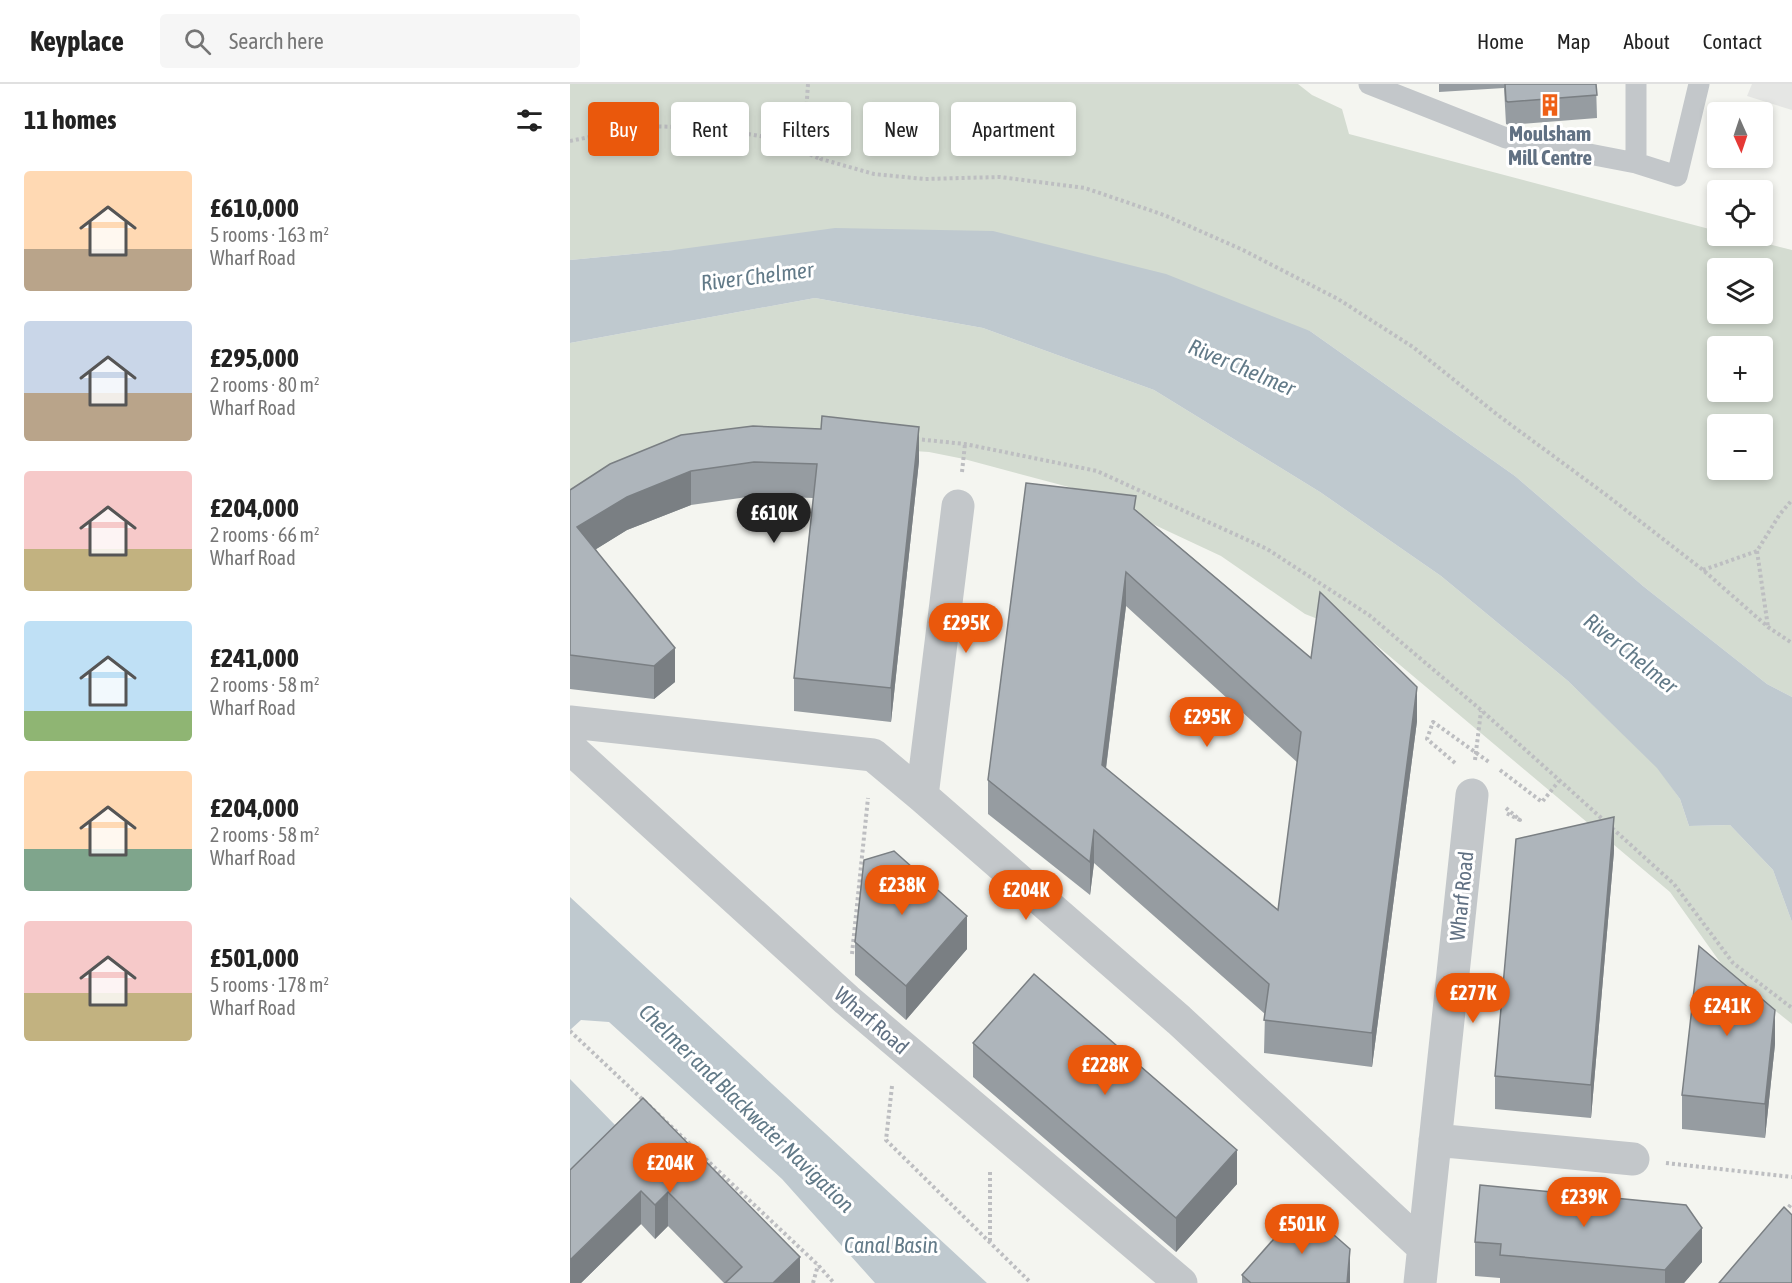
<!DOCTYPE html>
<meta charset="utf-8">
<style>
:root{--surface:#fff;--page:#f6f6f6;--text:#222;--muted:#767676;--line:#e0e0e0;--accent:#ea580c}
body{margin:0;font-family:"Asap Condensed",sans-serif;background:var(--page);color:var(--text);height:100vh;display:flex;flex-direction:column;font-size:22px;white-space:nowrap}
*{box-sizing:border-box;margin:0}
p{font-size:20px;color:var(--muted)}
.icon{flex:none;width:33px;height:33px;fill:none;stroke:currentColor;stroke-width:2;stroke-linecap:round;stroke-linejoin:round}
.map{position:relative;flex:1;overflow:hidden}
.drawer{display:flex;flex-direction:column;background:var(--surface);width:570px}
.drawer>*{flex:none}
.hud{position:absolute;left:18px;top:18px;width:570px;height:54px;display:flex;gap:12px}
.needle{width:39px;rotate:177deg}
.tools{position:absolute;left:1137px;top:18px;display:grid;gap:12px}
.tools a{display:grid;place-items:center;width:66px;height:66px;border-radius:6px;background:var(--surface);box-shadow:0 3px 9px #0003;font-size:30px}
.price{position:absolute;translate:-50% -51px;padding:0 14px;border-radius:21px;background:var(--accent);color:#fff;font-size:20px;line-height:39px;filter:drop-shadow(0 2px 3px #0008)}
.price::after{content:'';position:absolute;left:50%;top:36px;width:18px;height:14px;margin-left:-9px;background:inherit;clip-path:polygon(0 0,100% 0,50% 100%)}
.price.current{background:#222;color:#fff}
ul{padding:0;list-style:none}
li{display:flex;align-items:center;gap:18px;height:150px;padding:0 24px}
li span{display:grid;place-items:center;flex:none;width:168px;height:120px;border-radius:6px;color:#555}
li>.icon{margin-inline-start:auto}
span .icon{width:72px;height:72px;fill:#fffc;stroke-width:1}
li b{font-size:26px}
h2{display:flex;justify-content:space-between;align-items:center;height:72px;padding:0 24px;font-size:26px}
.pill{padding:0 21px;border-radius:6px;background:var(--surface);box-shadow:0 3px 9px #0003;font-size:21px;line-height:54px}
.pill.current{background:var(--accent);color:#fff}
header{display:flex;align-items:center;gap:36px;box-sizing:border-box;height:84px;padding:0 30px;background:var(--surface);border-bottom:2px solid var(--line)}
header strong{font-size:28px}
nav{display:flex;gap:33px;margin-inline-start:auto;font-size:21px}
.search{width:420px;height:54px;background:var(--page);display:flex;align-items:center;gap:15px;box-sizing:border-box;padding:0 21px;border-radius:6px;color:var(--muted);font-size:22px}
main{display:flex;flex:1;min-height:0}
.map>svg:first-child{display:block}
.built{fill:#e5e6e4}
.green{fill:#d4dcd1;fill-rule:evenodd}
.water{fill:#bfc9cf}
.lines{fill:none;stroke-linecap:round;stroke-linejoin:round}
.path{stroke:#bdbec1;stroke-width:4;stroke-dasharray:3 3;stroke-linecap:butt}
.service{stroke:#c3c7ca;stroke-width:21}
.minor{stroke:#c3c7ca;stroke-width:33}
.wall{fill:#969ca1;fill-rule:evenodd}
.shaded-wall{fill:#7a7f83}
.building{fill:#aeb5bb;stroke:#7a7f83;stroke-width:1.5;fill-rule:evenodd}
.labels{text-anchor:middle;dominant-baseline:central;stroke-width:6;stroke-linejoin:round;paint-order:stroke}
.poi-label{font-size:21px;font-weight:bold;fill:#617183;stroke:#fff}
.street-label{font-size:21px;fill:#617183;stroke:#fff}
.water-label{font-size:22px;font-style:italic;fill:#627a88;stroke:#fff}
</style>
<header>
<strong>Keyplace</strong>
<div class="search"><svg class="icon" aria-label="search" viewBox="0 0 24 24"><circle cx="10" cy="10" r="6"/><path d="M15 15l6 6"/></svg>Search here</div>
<nav><a>Home</a><a>Map</a><a>About</a><a>Contact</a></nav>
</header>
<main>
<section class="drawer">
<h2>11 homes<svg class="icon" aria-label="filters" viewBox="0 0 24 24"><path d="M4 7h16M4 17h16"/><circle cx="9" cy="7" r="2"/><circle cx="15" cy="17" r="2"/></svg></h2>
<ul>
<li><span style="background:linear-gradient(#ffd9b3 65%,#b9a48a 0)"><svg class="icon" aria-label="home" viewBox="0 0 24 24"><path d="M3 11l9-7 9 7M6 9v11h12V9"/></svg></span><div><b>£610,000</b><p>5 rooms · 163 m²</p><p>Wharf Road</p></div></li>
<li><span style="background:linear-gradient(#c9d6e8 60%,#b9a48a 0)"><svg class="icon" aria-label="home" viewBox="0 0 24 24"><path d="M3 11l9-7 9 7M6 9v11h12V9"/></svg></span><div><b>£295,000</b><p>2 rooms · 80 m²</p><p>Wharf Road</p></div></li>
<li><span style="background:linear-gradient(#f6c9c9 65%,#c2b280 0)"><svg class="icon" aria-label="home" viewBox="0 0 24 24"><path d="M3 11l9-7 9 7M6 9v11h12V9"/></svg></span><div><b>£204,000</b><p>2 rooms · 66 m²</p><p>Wharf Road</p></div></li>
<li><span style="background:linear-gradient(#bfe0f5 75%,#8fb573 0)"><svg class="icon" aria-label="home" viewBox="0 0 24 24"><path d="M3 11l9-7 9 7M6 9v11h12V9"/></svg></span><div><b>£241,000</b><p>2 rooms · 58 m²</p><p>Wharf Road</p></div></li>
<li><span style="background:linear-gradient(#ffd9b3 65%,#7fa58c 0)"><svg class="icon" aria-label="home" viewBox="0 0 24 24"><path d="M3 11l9-7 9 7M6 9v11h12V9"/></svg></span><div><b>£204,000</b><p>2 rooms · 58 m²</p><p>Wharf Road</p></div></li>
<li><span style="background:linear-gradient(#f6c9c9 60%,#c2b280 0)"><svg class="icon" aria-label="home" viewBox="0 0 24 24"><path d="M3 11l9-7 9 7M6 9v11h12V9"/></svg></span><div><b>£501,000</b><p>5 rooms · 178 m²</p><p>Wharf Road</p></div></li>
</ul>
</section>
<div class="map">
<svg width="1222" height="1199" viewBox="0 0 1222 1199">
<rect width="100%" height="100%" fill="#f4f5f0"/>
<path class="built" d="M 1182,0 L 1222,0 L 1222,26 L 1177,12 Z"/>
<path class="green" d="M 0,0 L 728,0 L 742,11 L 772,25 L 779,50 L 1147,147 L 1148,152 L 1166,152 L 1222,166 L 1222,613 L 1197,600 L 1073,502 L 945,392 L 740,247 L 104,166 L 0,176 ZM 1148,184 L 1192,184 L 1192,230 L 1148,230 ZM 1148,262 L 1192,262 L 1192,308 L 1148,308 ZM 1148,340 L 1192,340 L 1192,386 L 1148,386 Z
M 245,214 L 413,244 L 584,306 L 750,408 L 871,492 L 998,597 L 1088,684 L 1110,715 L 1119,742 L 1160,741 L 1203,786 L 1222,838 L 1222,940 L 1157,888 L 1100,808 L 799,555 L 735,530 L 651,472 L 510,406 L 394,375 L 359,368 L 251,361 L 0,419 L 0,259 Z"/>
<path class="water" d="M 265,144 L 423,147 L 596,190 L 740,247 L 945,392 L 1073,502 L 1197,600 L 1222,613 L 1222,838 L 1203,786 L 1160,741 L 1119,742 L 1110,715 L 1087,684 L 998,597 L 871,492 L 750,408 L 584,306 L 413,244 L 245,214 L 0,259 L 0,176 L 104,166 Z
M 0,813 L 417,1199 L 305,1199 L 212,1095 L 39,938 L 11,936 L 0,946 Z
M 0,995 L 48,1044 L 0,1091 Z"/>
<g class="lines">
<path class="path" d="M 238,0 L 235,45 L 251,75 L 304,90 L 354,95 L 430,93 L 515,104 L 594,131 L 673,166 L 768,215 L 843,263 L 929,332 L 1035,410 L 1133,486 L 1198,543 L 1222,559
M 0,57 L 73,42 L 143,44 L 207,55 L 250,75
M 346,355 L 395,360 L 527,387 L 697,465 L 799,531 L 911,626 L 1037,739
M 392,388 L 395,360
M 1187,467 L 1198,543
M 1133,486 L 1187,467 L 1210,430 L 1222,416
M 905,676 L 911,627
M 885,679 L 857,655 L 863,638 L 919,678
M 930,686 L 972,718 L 989,697
M 936,724 L 950,736 L 936,729
M 1042,744 L 1104,800 L 1163,879 L 1222,924
M 282,870 L 298,714
M 0,947 L 248,1181 L 264,1199
M 322,1002 L 316,1056 L 461,1199
M 1096,1079 L 1222,1093
M 1215,1128 L 1222,1119
M 420,1157 L 420,1086
M 243,1199 L 248,1181"/>
<path class="service" d="M 799,0 L 936,54 L 1066,79
M 1066,0 L 1066,79 L 1107,92 L 1129,0"/>
<path class="minor" d="M 0,638 L 303,671 L 352,712 L 609,936 L 853,1163
M 0,664 L 277,916 L 611,1199
M 352,712 L 388,422
M 865,1056 L 1063,1075
M 850,1199 L 902,711"/>
</g>
<path class="wall" d="M 869,0 L 1026,0 L 1027,34 L 938,41 L 936,40 L 934,4 L 869,8 Z
M 349,377 L 321,638 L 224,627 L 224,594 L 243,414 L 184,412 L 121,421 L 57,446 L 26,465 L 105,598 L 84,615 L 0,605 L 0,406 L 40,380 Z
M 566,426 L 741,574 L 847,637 L 802,983 L 694,969 L 695,930 L 524,779 L 520,811 L 418,730 L 418,696 ZM 556,522 L 728,679 L 708,826 L 536,685 Z
M 1044,767 L 1021,1034 L 925,1025 L 925,992 Z
M 285,858 L 397,865 L 336,936 L 285,891 Z
M 403,959 L 667,1100 L 606,1168 L 403,993 Z
M 1205,960 L 1195,1054 L 1112,1045 L 1112,1011 Z
M 73,1014 L 230,1199 L 154,1199 L 98,1142 L 85,1155 L 71,1140 L 11,1199 Z
M 905,1158 L 1132,1178 L 1114,1199 L 930,1199 L 930,1194 L 905,1192 Z
M 672,1191 L 780,1199 L 672,1199 Z"/>
<path class="shaded-wall" d="M 349,343 L 349,377 L 321,638 L 321,604 Z
M 121,387 L 121,421 L 57,446 L 7,477 L 7,443 L 57,413 Z
M 556,488 L 556,522 L 532,715 L 532,681 Z
M 105,564 L 105,598 L 84,615 L 84,582 Z
M 847,603 L 847,637 L 802,983 L 802,949 Z
M 1044,733 L 1044,767 L 1021,1034 L 1021,1001 Z
M 524,746 L 524,779 L 520,811 L 520,778 Z
M 397,832 L 397,865 L 336,936 L 336,902 Z
M 1205,926 L 1205,960 L 1195,1054 L 1195,1020 Z
M 667,1066 L 667,1100 L 606,1168 L 606,1134 Z
M 71,1107 L 71,1140 L 11,1199 L 0,1199 L 0,1176 Z
M 98,1108 L 98,1142 L 85,1155 L 85,1121 Z
M 1132,1144 L 1132,1178 L 1114,1199 L 1095,1199 L 1095,1186 Z
M 780,1165 L 780,1199 L 777,1199 Z
M 230,1173 L 230,1199 L 203,1199 Z"/>
<path class="building" d="M 935,0 L 1026,0 L 1027,11 L 938,18 L 936,17 Z
M 252,332 L 349,343 L 321,604 L 224,594 L 247,380 L 184,378 L 121,387 L 57,413 L 7,443 L 105,564 L 84,582 L 0,571 L 0,406 L 40,380 L 111,351 L 183,342 L 251,345 Z
M 456,399 L 566,412 L 564,425 L 741,574 L 750,508 L 847,603 L 802,949 L 694,936 L 699,900 L 524,746 L 520,778 L 418,696 ZM 556,488 L 731,648 L 708,826 L 532,681 Z
M 1044,733 L 1021,1001 L 925,992 L 946,755 Z
M 324,767 L 397,832 L 336,902 L 285,858 L 294,776 Z
M 1129,862 L 1205,926 L 1195,1020 L 1112,1011 Z
M 464,890 L 667,1066 L 606,1134 L 403,959 Z
M 73,1014 L 230,1173 L 203,1199 L 155,1199 L 172,1183 L 98,1108 L 85,1121 L 71,1107 L 0,1176 L 0,1086 Z
M 910,1101 L 1116,1121 L 1132,1144 L 1095,1186 L 930,1171 L 931,1160 L 905,1158 Z
M 732,1123 L 780,1165 L 777,1199 L 681,1199 L 672,1191 Z
M 1214,1123 L 1222,1131 L 1222,1199 L 1149,1199 Z"/>
<defs>
<g id="building-bare" transform="scale(1.8)"><path d="M-4-6H4V6H1V3H-1V6H-4ZM-2.5-4.3h1.7v1.8h-1.7ZM.8-4.3h1.7v1.8H.8ZM-2.5-1h1.7V.8h-1.7ZM.8-1h1.7V.8H.8Z" fill="#ef6016" stroke="#fff" stroke-width="2.5" paint-order="stroke"/></g>
</defs>
<g fill-rule="evenodd">
<use href="#building-bare" x="980" y="21"/>
</g>
<g class="labels">
<g class="poi-label">
<text x="980" y="49">Moulsham<tspan x="980" dy="24">Mill Centre</tspan></text>
</g>
<g class="street-label">
<text transform="translate(891 812) rotate(-84)">Wharf Road</text>
<text transform="translate(302 936) rotate(41)">Wharf Road</text>
</g>
<g class="water-label">
<text transform="translate(187 192) rotate(-7)">River Chelmer</text>
<text transform="translate(672 283) rotate(23)">River Chelmer</text>
<text transform="translate(1061 569) rotate(39)">River Chelmer</text>
<text transform="translate(177 1024) rotate(44)">Chelmer and Blackwater Navigation</text>
<text x="321" y="1161">Canal Basin</text>
</g>
</g>
</svg>
<div class="tools">
<a><svg class="needle" viewBox="-14 -14 28 28"><path d="M0-13l5 13h-10z" fill="#e53935"/><path d="M0 13l5-13h-10z" fill="#767676"/></svg></a>
<a><svg class="icon" aria-label="locate" viewBox="0 0 24 24"><circle cx="12" cy="12" r="6"/><path d="M12 2v4M12 18v4M2 12h4M18 12h4"/></svg></a>
<a><svg class="icon" aria-label="layers" viewBox="0 0 24 24"><path d="M12 4l9 5-9 5-9-5zM3 14l9 5 9-5"/></svg></a>
<a>+</a>
<a>−</a>
</div>
<b class="price current" style="left:204px;top:460px">£610K</b>
<b class="price" style="left:396px;top:570px">£295K</b>
<b class="price" style="left:637px;top:664px">£295K</b>
<b class="price" style="left:332px;top:832px">£238K</b>
<b class="price" style="left:456px;top:837px">£204K</b>
<b class="price" style="left:903px;top:940px">£277K</b>
<b class="price" style="left:1157px;top:953px">£241K</b>
<b class="price" style="left:535px;top:1012px">£228K</b>
<b class="price" style="left:100px;top:1110px">£204K</b>
<b class="price" style="left:1014px;top:1144px">£239K</b>
<b class="price" style="left:732px;top:1171px">£501K</b>
<div class="hud">
<a class="pill current">Buy</a>
<a class="pill">Rent</a>
<a class="pill">Filters</a>
<a class="pill">New</a>
<a class="pill">Apartment</a>
</div>
</div>
</main>
